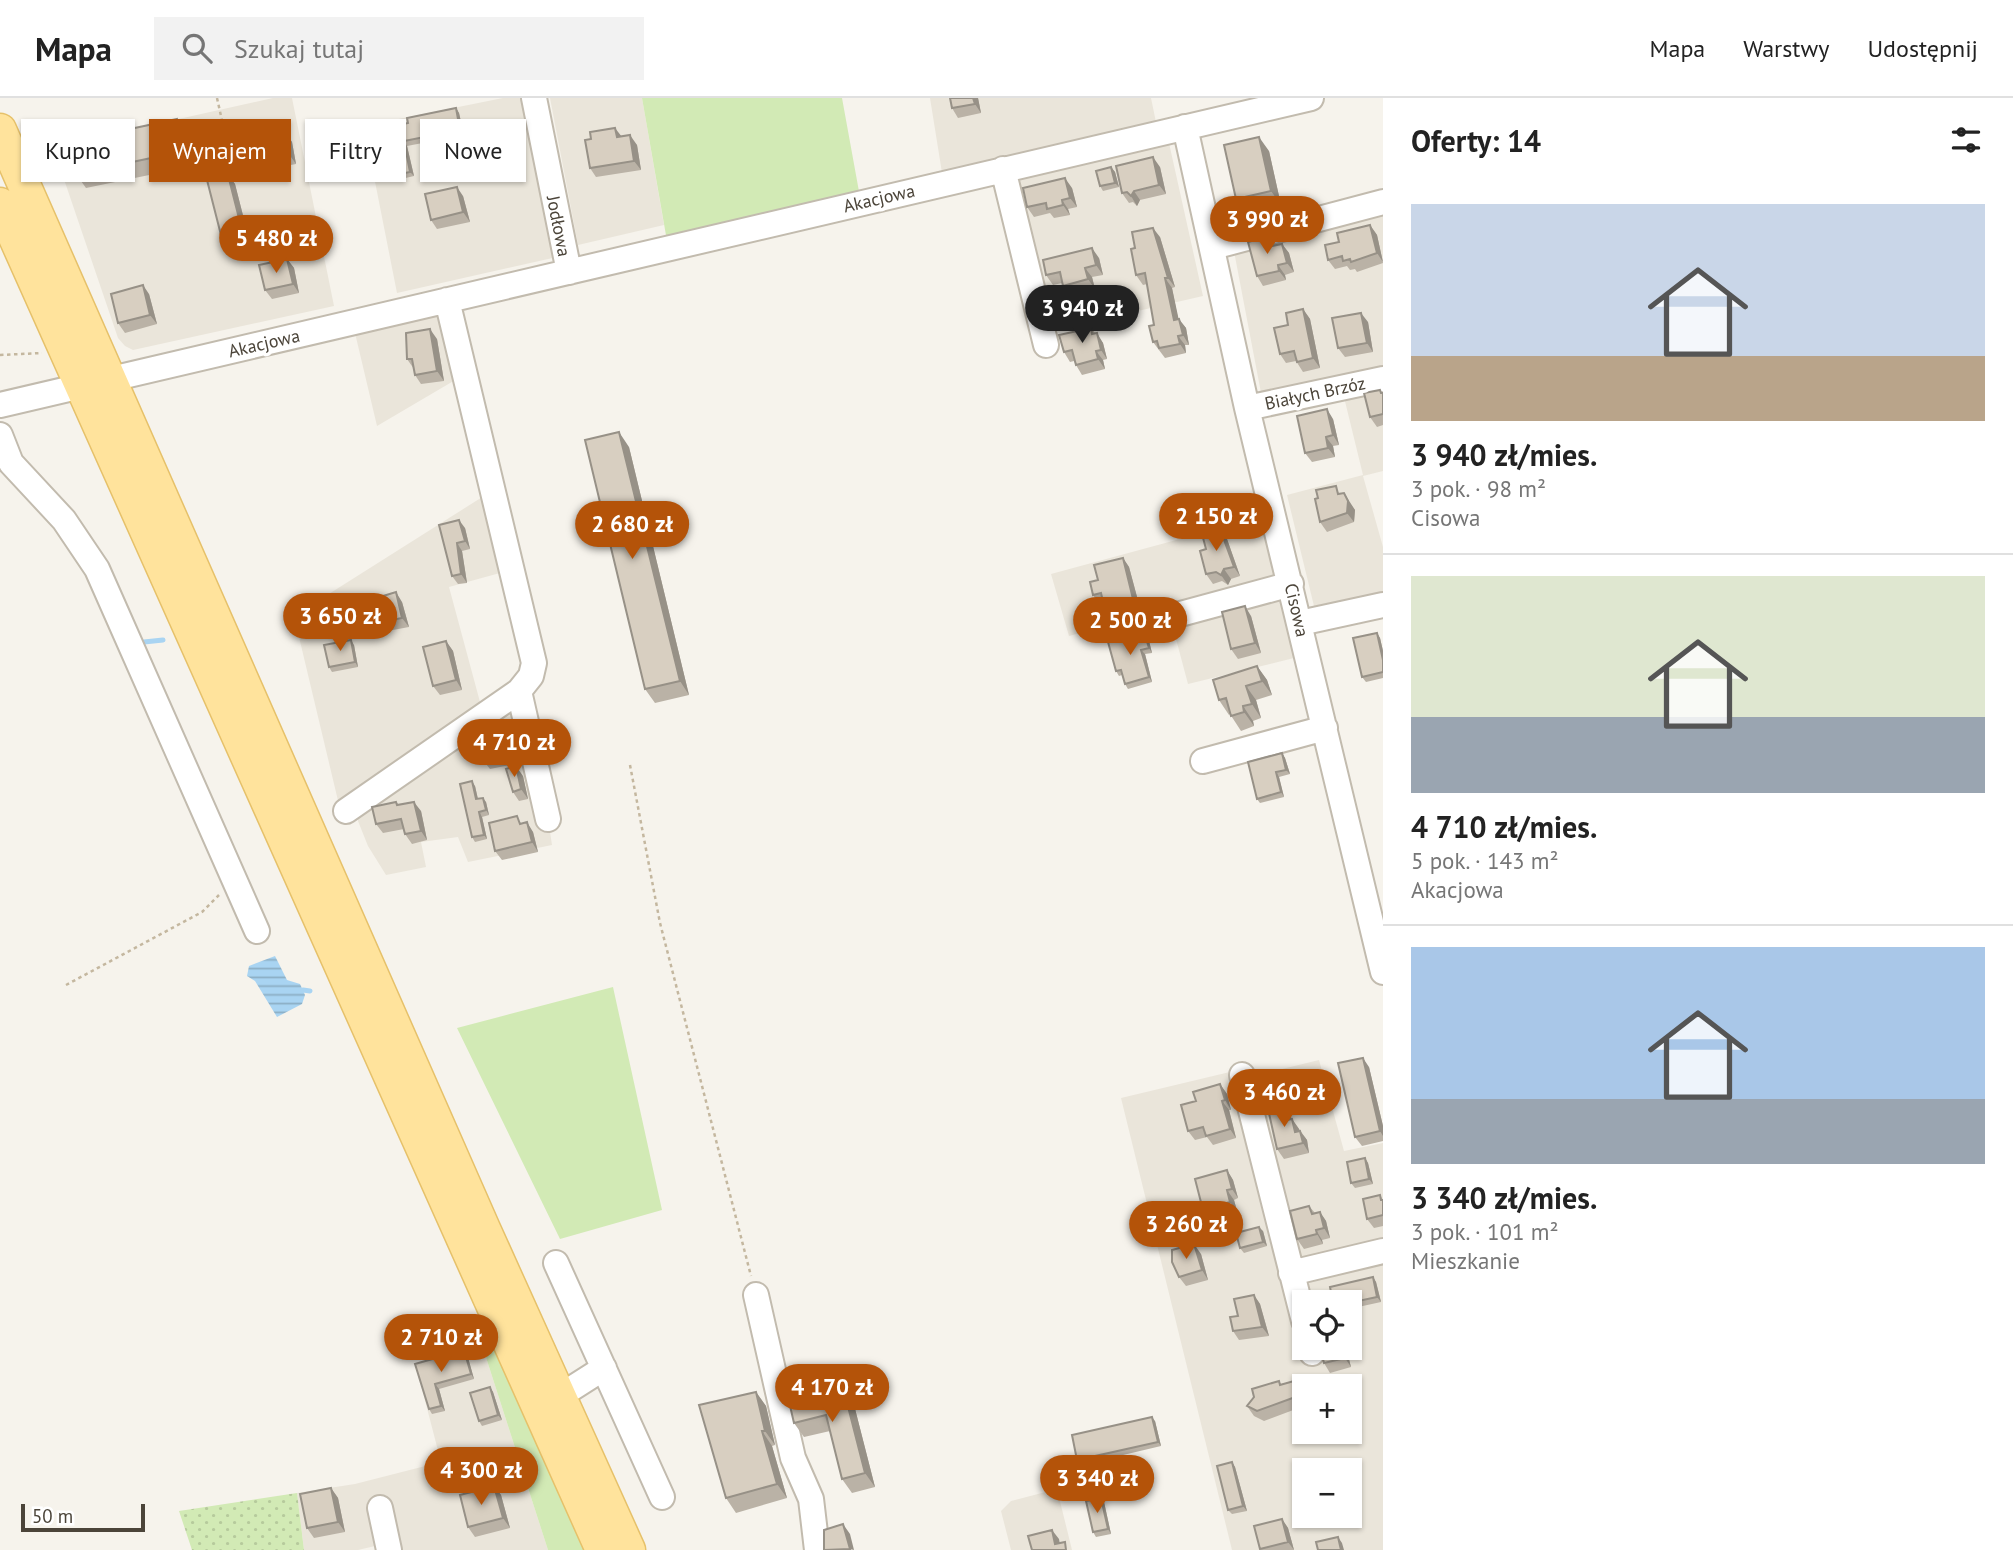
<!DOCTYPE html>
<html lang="pl">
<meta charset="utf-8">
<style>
:root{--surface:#fff;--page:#f2f2f2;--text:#222;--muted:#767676;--line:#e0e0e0;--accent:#b45309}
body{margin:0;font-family:"PT Sans",sans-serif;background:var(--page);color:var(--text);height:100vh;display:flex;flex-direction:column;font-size:26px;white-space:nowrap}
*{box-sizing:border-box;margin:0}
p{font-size:23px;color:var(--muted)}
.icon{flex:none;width:38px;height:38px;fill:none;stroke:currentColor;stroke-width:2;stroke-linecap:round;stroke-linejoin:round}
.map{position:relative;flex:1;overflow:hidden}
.drawer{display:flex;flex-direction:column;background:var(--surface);width:630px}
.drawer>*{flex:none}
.guide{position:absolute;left:21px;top:21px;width:665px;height:63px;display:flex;gap:14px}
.tools{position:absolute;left:1292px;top:1192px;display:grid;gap:14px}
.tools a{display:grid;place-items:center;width:70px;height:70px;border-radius:0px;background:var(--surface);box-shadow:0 2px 5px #0004;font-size:35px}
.scale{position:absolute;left:21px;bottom:18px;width:124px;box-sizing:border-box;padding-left:7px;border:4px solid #4b4439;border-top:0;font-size:19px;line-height:24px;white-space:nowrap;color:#4b4439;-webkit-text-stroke:5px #fff;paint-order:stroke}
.price{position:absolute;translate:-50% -60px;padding:0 16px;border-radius:24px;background:var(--accent);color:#fff;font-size:23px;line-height:46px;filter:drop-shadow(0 2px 4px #0008)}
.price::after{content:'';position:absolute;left:50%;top:42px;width:21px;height:16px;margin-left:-10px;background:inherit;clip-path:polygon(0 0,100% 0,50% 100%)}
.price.on{background:#222;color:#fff}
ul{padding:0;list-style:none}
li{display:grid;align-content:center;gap:14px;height:371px;padding:0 28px}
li+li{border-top:2px solid var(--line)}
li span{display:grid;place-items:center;height:217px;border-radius:0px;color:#555}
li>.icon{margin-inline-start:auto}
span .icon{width:126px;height:126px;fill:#fffc;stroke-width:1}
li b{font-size:30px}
h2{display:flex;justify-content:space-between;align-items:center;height:84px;padding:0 28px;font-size:30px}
.tag{padding:0 24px;border-radius:0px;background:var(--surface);box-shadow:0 2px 5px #0004;font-size:24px;line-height:63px}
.tag.on{background:var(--accent);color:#fff}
header{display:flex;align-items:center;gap:42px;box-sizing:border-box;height:98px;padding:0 35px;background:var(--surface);border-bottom:2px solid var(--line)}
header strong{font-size:33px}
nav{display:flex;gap:38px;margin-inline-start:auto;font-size:24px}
.search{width:490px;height:63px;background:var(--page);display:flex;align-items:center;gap:18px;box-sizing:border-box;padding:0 24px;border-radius:0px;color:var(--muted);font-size:26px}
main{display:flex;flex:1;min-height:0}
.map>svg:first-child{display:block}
.residential{fill:#eae5da;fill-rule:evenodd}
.grass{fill:#d2eab5}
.garden{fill:url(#garden-dots)}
.water{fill:url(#water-rules)}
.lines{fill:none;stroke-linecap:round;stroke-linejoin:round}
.stream{stroke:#a9d4f2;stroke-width:5}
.minor-casing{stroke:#c2bbae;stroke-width:28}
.major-casing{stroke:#e6c16a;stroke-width:35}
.path{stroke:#c4b79f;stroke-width:2.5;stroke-dasharray:3.5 3.5;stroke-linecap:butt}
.minor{stroke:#fff;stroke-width:24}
.major{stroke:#ffe39c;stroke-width:32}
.wall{fill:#bab2a6}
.shaded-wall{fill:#979187}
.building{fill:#d8cfc1;stroke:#979187;stroke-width:2}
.labels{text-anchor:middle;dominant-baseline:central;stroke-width:7;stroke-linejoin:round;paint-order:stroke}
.street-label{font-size:18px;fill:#4b4439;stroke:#fff}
</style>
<header>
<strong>Mapa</strong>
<div class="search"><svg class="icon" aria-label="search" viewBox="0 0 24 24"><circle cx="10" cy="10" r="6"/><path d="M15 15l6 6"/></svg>Szukaj tutaj</div>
<nav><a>Mapa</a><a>Warstwy</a><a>Udostępnij</a></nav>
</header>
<main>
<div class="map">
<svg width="1383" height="1452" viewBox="0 0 1383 1452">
<defs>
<pattern id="garden-dots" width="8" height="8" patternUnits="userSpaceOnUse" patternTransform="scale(1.75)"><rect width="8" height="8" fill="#d2eab5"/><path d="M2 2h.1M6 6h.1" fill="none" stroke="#b6ca9c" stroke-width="1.8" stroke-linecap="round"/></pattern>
<pattern id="water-rules" width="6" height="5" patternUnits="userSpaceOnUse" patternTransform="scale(1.75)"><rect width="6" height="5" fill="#a9d4f2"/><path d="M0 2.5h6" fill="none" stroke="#8caec5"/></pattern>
</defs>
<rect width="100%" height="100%" fill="#f6f3ec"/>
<path class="residential" d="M 273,0 L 292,0 L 334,208 L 133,252 L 125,248 L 118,240 L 53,49 Z
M 503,0 L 527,0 L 557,159 L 397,195 L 364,28 Z
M 550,0 L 642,0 L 664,127 L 578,147 Z
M 930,0 L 1151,0 L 1157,29 L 943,81 Z
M 1169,45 L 1203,198 L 1051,233 L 1012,83 Z
M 1383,111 L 1383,271 L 1262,300 L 1233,148 Z
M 445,213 L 462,278 L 377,328 L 355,235 Z
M 1383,282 L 1383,373 L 1363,378 L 1383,449 L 1383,494 L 1314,508 L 1287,397 L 1363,377 L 1342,291 Z
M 487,396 L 511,472 L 449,489 L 480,604 L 340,711 L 294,518 Z
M 1261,419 L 1294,560 L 1188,586 L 1168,511 L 1069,538 L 1051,476 Z
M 527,585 L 552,747 L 468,764 L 458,739 L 421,744 L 426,769 L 386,777 L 368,748 L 358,723 L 358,714 Z
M 1319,962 L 1344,1053 L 1383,1045 L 1383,1452 L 1232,1452 L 1121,1000 L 1234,973 L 1249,979 ZM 1304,1204 L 1349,1204 L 1349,1250 L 1304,1250 ZM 1304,1288 L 1349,1288 L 1349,1334 L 1304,1334 ZM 1304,1372 L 1349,1372 L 1349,1418 L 1304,1418 Z
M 482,1247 L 548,1452 L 376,1452 L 375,1448 L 358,1452 L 304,1452 L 297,1395 L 355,1386 L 441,1364 L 416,1268 Z
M 1057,1391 L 1072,1452 L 1011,1452 L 1001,1413 L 1011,1403 Z"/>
<path class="grass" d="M 642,0 L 842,0 L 860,99 L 667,143 Z
M 613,889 L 662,1112 L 560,1141 L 457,930 Z
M 492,1234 L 588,1452 L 548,1452 L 482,1247 Z"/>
<path class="garden" d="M 297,1395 L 304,1452 L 192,1452 L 179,1413 Z"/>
<path class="water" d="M 275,858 L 287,882 L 300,886 L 305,897 L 302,906 L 277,919 L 255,883 L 247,878 L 249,868 Z"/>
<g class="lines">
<path class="stream" d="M 144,544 L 163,542
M 303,892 L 310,893"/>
<g class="minor-casing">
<path id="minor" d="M 534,0 L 569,174
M 1185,29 L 1247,310 L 1383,874
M 1003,71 L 1046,247
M 1213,149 L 1383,104
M 0,307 L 1311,0
M 1247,310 L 1383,281
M 0,337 L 11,365 L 64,422 L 97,471 L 257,833
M 1173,518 L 1291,486
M 1300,525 L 1383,507
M 519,593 L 548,721
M 1203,663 L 1325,630
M 346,713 L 519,593 L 531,578 L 534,565 L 447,202
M 1242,977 L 1304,1223
M 556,1165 L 662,1399
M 1291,1175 L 1383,1153
M 756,1197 L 793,1360 L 811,1401 L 817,1452
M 1311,1250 L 1312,1255
M 560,1298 L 604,1270
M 380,1410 L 389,1452"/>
</g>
<g class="major-casing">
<path id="major" d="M 0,32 L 484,1131 L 629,1452
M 0,106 L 602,1452"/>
</g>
<path class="path" d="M 217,0 L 225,36
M 0,257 L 42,255
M 630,667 L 660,825 L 751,1178
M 66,887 L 202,814 L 219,797"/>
<use href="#minor" class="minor"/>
<use href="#major" class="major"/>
</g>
<path class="wall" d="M 950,0 L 978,0 L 981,15 L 958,20 L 952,10 Z
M 456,10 L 459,15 L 464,37 L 407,48 L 414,78 L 393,83 L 390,78 L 408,25 Z
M 177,21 L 187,36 L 193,68 L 86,90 L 76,76 Z
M 282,30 L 292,44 L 296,66 L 232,78 L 222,64 Z
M 622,39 L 637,47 L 641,72 L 596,79 L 590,70 Z
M 1269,53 L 1281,107 L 1246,115 L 1236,101 Z
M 1111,69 L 1115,74 L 1119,89 L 1103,93 L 1100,88 Z
M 1160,69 L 1166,96 L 1140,102 L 1137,108 L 1133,104 L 1129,105 L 1122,95 Z
M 228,77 L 235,86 L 249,141 L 228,147 L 221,137 Z
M 1072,90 L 1077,109 L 1068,111 L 1070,117 L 1054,120 L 1050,115 L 1034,119 L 1027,109 Z
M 463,98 L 470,124 L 437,131 L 431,122 Z
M 1370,127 L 1377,137 L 1383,165 L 1357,174 L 1355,171 L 1350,172 L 1347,168 L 1335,171 L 1328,162 L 1339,144 Z
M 1160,139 L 1175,189 L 1172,190 L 1178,221 L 1186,230 L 1189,247 L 1185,247 L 1186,255 L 1165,260 L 1153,244 L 1154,227 L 1147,186 L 1143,187 L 1136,177 L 1135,150 Z
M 1282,146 L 1289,155 L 1294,174 L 1285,177 L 1286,182 L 1263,188 L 1257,178 L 1276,147 Z
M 1099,160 L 1103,177 L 1092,179 L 1095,191 L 1070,197 L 1062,185 L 1053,187 L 1046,177 Z
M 287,161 L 294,170 L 299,195 L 272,201 L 265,192 Z
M 149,196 L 157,226 L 125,235 L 118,225 Z
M 1303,211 L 1310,221 L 1320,270 L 1303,274 L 1296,263 L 1286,265 L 1280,256 L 1288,227 Z
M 1368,224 L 1373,254 L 1345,259 L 1338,250 Z
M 1091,230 L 1103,245 L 1107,261 L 1103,262 L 1105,271 L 1082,277 L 1076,267 L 1074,263 L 1070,264 L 1064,254 Z
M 437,241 L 444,283 L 421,286 L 415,277 L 414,271 L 407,261 Z
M 1380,292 L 1383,295 L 1383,327 L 1377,329 L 1370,319 Z
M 1333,321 L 1339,347 L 1333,348 L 1335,359 L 1312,364 L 1305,355 Z
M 629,349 L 689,597 L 655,605 L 645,591 Z
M 1341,395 L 1355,412 L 1354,424 L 1327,434 L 1320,424 Z
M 439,427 L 465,430 L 470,451 L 462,453 L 467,485 L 458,486 L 452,478 Z
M 1227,441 L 1240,478 L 1231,481 L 1228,487 L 1222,483 L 1213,486 L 1206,476 L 1206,451 Z
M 1123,460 L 1129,469 L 1140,510 L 1111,518 L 1104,506 L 1100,507 L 1093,497 L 1098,482 Z
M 402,504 L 409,529 L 382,534 L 375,525 Z
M 1251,518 L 1261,555 L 1238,561 L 1231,551 Z
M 1377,535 L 1380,540 L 1383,553 L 1383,580 L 1366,584 L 1362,579 Z
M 1148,539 L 1152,555 L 1145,556 L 1152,584 L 1128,591 L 1125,586 L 1122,577 L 1119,578 L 1116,573 Z
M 446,543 L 453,553 L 462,592 L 440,597 L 433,588 Z
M 354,547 L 358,569 L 332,574 L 329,569 Z
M 1257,568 L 1267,582 L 1272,597 L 1256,602 L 1261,620 L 1253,623 L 1254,628 L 1241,633 L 1230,616 L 1229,617 L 1219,602 Z
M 517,650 L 520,665 L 490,671 L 483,662 Z
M 1282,655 L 1285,660 L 1290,676 L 1279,679 L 1284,699 L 1260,705 L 1257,701 Z
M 523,678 L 528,701 L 519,703 L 513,694 Z
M 475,688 L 478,701 L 486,704 L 489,717 L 482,719 L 487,741 L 475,744 L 472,739 Z
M 396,704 L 399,707 L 421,713 L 427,742 L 412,746 L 405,736 L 404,731 L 383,735 L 376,726 Z
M 522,725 L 533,734 L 538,754 L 502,762 L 495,753 Z
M 1369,969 L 1383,1028 L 1383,1043 L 1362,1048 L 1355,1039 Z
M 1220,986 L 1227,996 L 1231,1012 L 1229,1012 L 1236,1040 L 1213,1047 L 1207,1039 L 1195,1042 L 1188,1033 L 1196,1003 Z
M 1290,1016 L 1292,1021 L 1307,1042 L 1309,1055 L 1284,1061 L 1277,1051 Z
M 1365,1060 L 1368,1065 L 1373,1086 L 1355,1090 L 1351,1085 Z
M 1227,1072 L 1233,1082 L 1238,1100 L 1234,1102 L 1237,1113 L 1210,1121 L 1203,1112 Z
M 1380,1097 L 1383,1102 L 1383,1128 L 1374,1130 L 1367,1121 Z
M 1309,1108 L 1315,1115 L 1320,1114 L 1326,1123 L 1330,1140 L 1322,1142 L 1323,1146 L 1304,1151 L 1297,1141 Z
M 1263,1133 L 1267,1148 L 1244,1155 L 1240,1150 Z
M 1201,1156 L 1208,1182 L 1186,1188 L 1179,1179 Z
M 1373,1179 L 1376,1184 L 1381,1204 L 1349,1211 L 1349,1204 Z
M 1254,1197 L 1260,1206 L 1269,1238 L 1239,1242 L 1233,1233 L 1238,1218 Z
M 1346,1250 L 1351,1269 L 1330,1275 L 1324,1265 Z
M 464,1252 L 467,1256 L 474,1281 L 439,1291 L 445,1313 L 432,1316 L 429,1311 L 415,1266 Z
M 1294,1283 L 1300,1292 L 1304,1308 L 1264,1323 L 1254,1318 L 1247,1308 L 1281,1286 Z
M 842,1285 L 852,1299 L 875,1389 L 852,1395 L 842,1381 L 830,1333 L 804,1339 L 794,1325 Z
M 490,1289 L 493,1294 L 502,1322 L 482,1328 L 479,1323 Z
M 756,1294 L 766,1308 L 775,1347 L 772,1348 L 787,1400 L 736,1415 L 726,1400 Z
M 1155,1323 L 1161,1348 L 1081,1367 L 1077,1362 Z
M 1232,1364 L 1235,1369 L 1247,1413 L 1232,1416 L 1228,1412 Z
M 494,1388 L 501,1397 L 510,1430 L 475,1439 L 468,1429 Z
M 331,1390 L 338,1400 L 345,1434 L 314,1440 L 307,1430 Z
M 1101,1400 L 1104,1404 L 1111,1436 L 1096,1439 L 1093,1434 Z
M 1282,1421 L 1288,1430 L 1294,1452 L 1261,1452 L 1260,1451 Z"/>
<path class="shaded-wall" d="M 973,0 L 978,0 L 981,15 L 975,6 Z
M 456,10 L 459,15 L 464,37 L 460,32 Z
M 177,21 L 187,36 L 193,68 L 184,53 Z
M 282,30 L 292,44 L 296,66 L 286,52 Z
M 615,30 L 622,39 L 617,39 Z
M 630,37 L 637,47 L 641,72 L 634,63 Z
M 1259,39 L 1269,53 L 1281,107 L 1271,93 Z
M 404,43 L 407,48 L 414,78 L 410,74 Z
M 1153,59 L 1160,69 L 1166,96 L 1159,87 Z
M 1111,69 L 1115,74 L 1119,89 L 1115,85 Z
M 228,77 L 235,86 L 249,141 L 242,132 Z
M 1065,80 L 1072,90 L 1077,109 L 1070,100 Z
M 457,89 L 463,98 L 470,124 L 463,114 Z
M 1134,93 L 1140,102 L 1137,108 L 1131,98 Z
M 1062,102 L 1068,111 L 1070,117 L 1063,107 Z
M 1370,127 L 1377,137 L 1383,164 L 1377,155 Z
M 1153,130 L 1160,139 L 1175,189 L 1168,180 Z
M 1282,146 L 1289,155 L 1294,174 L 1287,165 Z
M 1092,150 L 1099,160 L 1103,177 L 1096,167 Z
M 287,161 L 294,170 L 299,195 L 293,186 Z
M 1278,167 L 1285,177 L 1286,182 L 1279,173 Z
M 1085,170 L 1092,179 L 1095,191 L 1088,181 Z
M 1165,180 L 1172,190 L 1181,232 L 1174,222 Z
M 143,187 L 149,196 L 157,226 L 150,217 Z
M 1303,211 L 1310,221 L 1320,270 L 1313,260 Z
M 1361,215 L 1368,224 L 1373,254 L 1367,245 Z
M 1179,221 L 1186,230 L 1189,247 L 1183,237 Z
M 430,231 L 437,241 L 444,283 L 437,273 Z
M 1097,235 L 1103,245 L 1107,261 L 1101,252 Z
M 1178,238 L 1185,247 L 1186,255 L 1180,246 Z
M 1096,253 L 1103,262 L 1105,271 L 1098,261 Z
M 1327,311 L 1333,321 L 1339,347 L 1333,337 Z
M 619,334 L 629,349 L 689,597 L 680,583 Z
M 1326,339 L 1333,348 L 1335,359 L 1328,350 Z
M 1344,395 L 1355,412 L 1354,424 L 1347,415 Z
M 459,422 L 465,430 L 470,451 L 465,443 Z
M 1220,431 L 1227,441 L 1240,478 L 1234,469 Z
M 457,445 L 462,453 L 467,485 L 461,476 Z
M 1123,460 L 1129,469 L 1140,510 L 1133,501 Z
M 1224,471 L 1231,481 L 1228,487 L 1221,477 Z
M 396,494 L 402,504 L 409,529 L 402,520 Z
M 1245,508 L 1251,518 L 1261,555 L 1255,545 Z
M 1144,534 L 1148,539 L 1152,555 L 1149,550 Z
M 1377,535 L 1380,540 L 1383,553 L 1383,562 Z
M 351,542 L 354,547 L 358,569 L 355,564 Z
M 446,543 L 453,553 L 462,592 L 456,582 Z
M 1141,552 L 1145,556 L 1152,584 L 1149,579 Z
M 1257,568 L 1267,582 L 1272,597 L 1262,583 Z
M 1246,588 L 1256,602 L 1261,620 L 1252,606 Z
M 1243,608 L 1253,623 L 1254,628 L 1244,614 Z
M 510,640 L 517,650 L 520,665 L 513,655 Z
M 1282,655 L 1285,660 L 1290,676 L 1286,672 Z
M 516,668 L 523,678 L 528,701 L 521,691 Z
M 1276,674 L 1279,679 L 1284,699 L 1281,694 Z
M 472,683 L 475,688 L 479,706 L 476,701 Z
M 483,700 L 486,704 L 489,717 L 486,712 Z
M 414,704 L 421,713 L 427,742 L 421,733 Z
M 479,714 L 482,719 L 487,741 L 484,737 Z
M 527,724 L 533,734 L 538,754 L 532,744 Z
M 1363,960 L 1369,969 L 1383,1028 L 1383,1038 L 1380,1033 Z
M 1220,986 L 1227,996 L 1231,1012 L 1225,1002 Z
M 1222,1003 L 1229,1012 L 1236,1040 L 1230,1031 Z
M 1284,1007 L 1290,1016 L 1294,1031 L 1287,1022 Z
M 1292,1021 L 1299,1031 L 1302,1044 L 1295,1034 Z
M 1300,1033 L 1307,1042 L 1309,1055 L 1303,1045 Z
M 1365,1060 L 1368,1065 L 1373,1086 L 1369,1081 Z
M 1227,1072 L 1233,1082 L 1238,1100 L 1232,1091 Z
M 1227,1092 L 1234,1102 L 1237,1113 L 1230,1104 Z
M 1320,1114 L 1326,1123 L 1330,1140 L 1324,1130 Z
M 1259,1129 L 1263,1133 L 1267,1148 L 1263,1144 Z
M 1316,1132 L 1322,1142 L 1323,1146 L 1317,1136 Z
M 1194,1146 L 1201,1156 L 1208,1182 L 1202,1172 Z
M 1373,1179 L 1376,1184 L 1381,1204 L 1377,1199 Z
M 1254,1197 L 1260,1206 L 1269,1238 L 1262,1229 Z
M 1342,1250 L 1346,1250 L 1351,1269 L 1345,1260 Z
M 464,1252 L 467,1256 L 474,1281 L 471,1276 Z
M 1294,1283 L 1300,1292 L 1304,1306 L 1298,1298 Z
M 842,1285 L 852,1299 L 875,1389 L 865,1375 Z
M 435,1286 L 439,1291 L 445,1313 L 441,1308 Z
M 490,1289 L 493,1294 L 502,1322 L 498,1317 Z
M 756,1294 L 766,1308 L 775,1347 L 765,1333 Z
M 1152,1319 L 1155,1323 L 1161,1348 L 1158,1344 Z
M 762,1333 L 772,1348 L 787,1400 L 777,1386 Z
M 1232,1364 L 1235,1369 L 1247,1413 L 1243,1408 Z
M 494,1388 L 501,1397 L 510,1430 L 503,1420 Z
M 331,1390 L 338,1400 L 345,1434 L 338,1424 Z
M 1101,1400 L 1104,1404 L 1111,1436 L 1108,1431 Z
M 1282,1421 L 1288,1430 L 1294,1452 L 1288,1444 Z
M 843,1426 L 850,1436 L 854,1452 L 850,1451 Z
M 1052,1432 L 1059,1441 L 1061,1452 L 1055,1446 Z
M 1338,1439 L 1342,1445 L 1344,1452 L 1341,1452 Z"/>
<path class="building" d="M 950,0 L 973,0 L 975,6 L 952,10 Z
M 456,10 L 460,32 L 404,43 L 410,74 L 390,78 L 380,31 L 408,25 L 407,20 Z
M 177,21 L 184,53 L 76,76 L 69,44 Z
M 282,30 L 286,52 L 222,64 L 218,42 Z
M 615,30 L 617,39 L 630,37 L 634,63 L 590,70 L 585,42 L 591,41 L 590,34 Z
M 1259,39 L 1271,93 L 1236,101 L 1224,47 Z
M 1153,59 L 1159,87 L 1134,93 L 1131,98 L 1127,94 L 1122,95 L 1116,68 Z
M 1111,69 L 1115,85 L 1100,88 L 1096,73 Z
M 228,77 L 242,132 L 221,137 L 207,82 Z
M 1065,80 L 1070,100 L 1062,102 L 1063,107 L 1047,111 L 1046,105 L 1027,109 L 1023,90 Z
M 457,89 L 463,114 L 431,122 L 425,96 Z
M 1370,127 L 1377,155 L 1351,164 L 1350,161 L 1343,163 L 1342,158 L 1328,162 L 1325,147 L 1339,144 L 1337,135 Z
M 1153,130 L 1168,180 L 1165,180 L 1174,222 L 1179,221 L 1183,237 L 1178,238 L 1180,246 L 1159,250 L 1157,243 L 1153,244 L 1149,228 L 1154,227 L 1145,175 L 1136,177 L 1131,151 L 1135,150 L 1132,134 Z
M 1270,138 L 1272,148 L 1282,146 L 1287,165 L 1278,167 L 1279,173 L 1257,178 L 1248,144 Z
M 1092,150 L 1096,167 L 1085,170 L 1088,181 L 1063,188 L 1060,174 L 1046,177 L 1043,162 Z
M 287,161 L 293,186 L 265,192 L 259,167 Z
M 143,187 L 150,217 L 118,225 L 111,196 Z
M 1303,211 L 1313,260 L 1297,264 L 1294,253 L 1280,256 L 1274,230 L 1288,227 L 1286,215 Z
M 1361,215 L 1367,245 L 1338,250 L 1332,220 Z
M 1091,230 L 1092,236 L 1097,235 L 1101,252 L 1096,253 L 1098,261 L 1076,267 L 1072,252 L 1064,254 L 1059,237 Z
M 430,231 L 437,273 L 415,277 L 412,261 L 407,261 L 406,235 Z
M 1380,292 L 1381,295 L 1383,295 L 1383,316 L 1370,319 L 1364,295 Z
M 1327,311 L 1333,337 L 1326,339 L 1328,350 L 1305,355 L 1297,318 Z
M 619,334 L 680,583 L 645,591 L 585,342 Z
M 1336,388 L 1338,396 L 1344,395 L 1348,403 L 1347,415 L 1320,424 L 1315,401 L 1318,400 L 1316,392 Z
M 459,422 L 465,443 L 457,445 L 461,476 L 452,478 L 439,427 Z
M 1220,431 L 1234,469 L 1224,471 L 1221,477 L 1216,474 L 1206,476 L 1200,453 L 1206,451 L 1202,436 Z
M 1123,460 L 1133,501 L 1104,508 L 1101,495 L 1093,497 L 1090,484 L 1098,482 L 1094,467 Z
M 396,494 L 402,520 L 375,525 L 370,502 Z
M 1245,508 L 1255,545 L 1231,551 L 1222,514 Z
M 1144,534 L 1149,550 L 1141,552 L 1149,579 L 1125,586 L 1121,572 L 1116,573 L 1108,544 Z
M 1377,535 L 1383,562 L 1383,574 L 1362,579 L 1353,540 Z
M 351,542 L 355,564 L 329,569 L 324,547 Z
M 446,543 L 456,582 L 433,588 L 423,549 Z
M 1257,568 L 1262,583 L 1246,588 L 1252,606 L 1243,608 L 1244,614 L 1231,618 L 1226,600 L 1219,602 L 1213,582 Z
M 510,640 L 513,655 L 483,662 L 479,647 Z
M 1282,655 L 1286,672 L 1276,674 L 1281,694 L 1257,701 L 1248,664 Z
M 516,668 L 521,691 L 513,694 L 506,671 Z
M 472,683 L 476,701 L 483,700 L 486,712 L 479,714 L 484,737 L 472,739 L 460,686 Z
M 396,704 L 397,707 L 414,704 L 421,733 L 405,736 L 401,721 L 376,726 L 372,709 Z
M 517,718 L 520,726 L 527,724 L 532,744 L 495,753 L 489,725 Z
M 1363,960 L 1380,1033 L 1355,1039 L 1338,965 Z
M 1220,986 L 1225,1002 L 1222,1003 L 1230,1031 L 1206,1038 L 1203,1029 L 1188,1033 L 1181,1007 L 1196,1003 L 1193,994 Z
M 1284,1007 L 1287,1022 L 1292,1021 L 1295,1034 L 1300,1033 L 1303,1045 L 1277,1051 L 1268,1011 Z
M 1365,1060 L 1369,1081 L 1351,1085 L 1347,1064 Z
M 1227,1072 L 1232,1091 L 1227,1092 L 1230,1104 L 1203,1112 L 1195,1081 Z
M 1380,1097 L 1381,1102 L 1383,1102 L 1383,1117 L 1367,1121 L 1363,1101 Z
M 1309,1108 L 1312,1116 L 1320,1114 L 1324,1130 L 1316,1132 L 1317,1136 L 1297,1141 L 1290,1113 Z
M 1259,1129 L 1263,1144 L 1240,1150 L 1236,1135 Z
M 1194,1146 L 1202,1172 L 1179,1179 L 1172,1164 L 1172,1152 Z
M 1373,1179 L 1377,1199 L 1349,1205 L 1349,1204 L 1333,1204 L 1330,1189 Z
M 1254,1197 L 1262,1229 L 1233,1233 L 1230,1219 L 1238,1218 L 1234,1201 Z
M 1320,1250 L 1342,1250 L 1345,1260 L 1324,1265 Z
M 464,1252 L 471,1276 L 435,1286 L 441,1308 L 429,1311 L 415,1266 Z
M 1279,1283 L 1280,1287 L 1294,1283 L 1298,1298 L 1257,1313 L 1247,1308 L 1254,1299 L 1252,1291 Z
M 842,1285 L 865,1375 L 842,1381 L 826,1317 L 794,1325 L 788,1299 Z
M 490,1289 L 498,1317 L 479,1323 L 470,1295 Z
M 756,1294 L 765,1333 L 762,1333 L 777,1386 L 726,1400 L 699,1307 Z
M 1152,1319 L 1158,1344 L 1077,1362 L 1072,1337 Z
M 1232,1364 L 1243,1408 L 1228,1412 L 1217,1368 Z
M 494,1388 L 503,1420 L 468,1429 L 460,1397 Z
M 331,1390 L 338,1424 L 307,1430 L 300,1396 Z
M 1101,1400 L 1108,1431 L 1093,1434 L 1086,1403 Z
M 1282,1421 L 1288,1444 L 1260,1451 L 1254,1428 Z
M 843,1426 L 850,1451 L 824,1452 L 824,1432 Z
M 1052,1432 L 1055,1446 L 1065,1444 L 1066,1452 L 1032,1452 L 1028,1438 Z
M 1338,1439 L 1341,1452 L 1318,1452 L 1316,1444 Z"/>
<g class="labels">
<g class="street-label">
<text transform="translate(879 100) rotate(-13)">Akacjowa</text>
<text transform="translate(559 128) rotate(79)">Jodłowa</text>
<text transform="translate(264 245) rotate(-13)">Akacjowa</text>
<text transform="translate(1315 295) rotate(-12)">Białych Brzóz</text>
<text transform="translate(1297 512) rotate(77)">Cisowa</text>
</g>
</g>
</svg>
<div class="tools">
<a><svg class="icon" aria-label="locate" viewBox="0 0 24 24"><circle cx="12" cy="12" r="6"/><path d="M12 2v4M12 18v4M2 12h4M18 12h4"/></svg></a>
<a>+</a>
<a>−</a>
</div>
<div class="scale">50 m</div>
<b class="price" style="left:1267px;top:158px">3 990 zł</b>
<b class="price" style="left:276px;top:177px">5 480 zł</b>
<b class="price on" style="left:1082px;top:247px">3 940 zł</b>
<b class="price" style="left:1216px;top:455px">2 150 zł</b>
<b class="price" style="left:632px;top:463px">2 680 zł</b>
<b class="price" style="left:340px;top:555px">3 650 zł</b>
<b class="price" style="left:1130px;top:559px">2 500 zł</b>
<b class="price" style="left:514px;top:681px">4 710 zł</b>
<b class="price" style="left:1284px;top:1031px">3 460 zł</b>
<b class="price" style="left:1186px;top:1163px">3 260 zł</b>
<b class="price" style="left:441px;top:1276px">2 710 zł</b>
<b class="price" style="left:832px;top:1326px">4 170 zł</b>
<b class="price" style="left:481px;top:1409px">4 300 zł</b>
<b class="price" style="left:1097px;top:1417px">3 340 zł</b>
<div class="guide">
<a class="tag">Kupno</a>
<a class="tag on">Wynajem</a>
<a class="tag">Filtry</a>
<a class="tag">Nowe</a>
</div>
</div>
<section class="drawer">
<h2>Oferty: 14<svg class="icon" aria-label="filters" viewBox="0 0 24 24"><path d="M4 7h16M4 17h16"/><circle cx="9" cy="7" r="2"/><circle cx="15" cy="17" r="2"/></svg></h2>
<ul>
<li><span style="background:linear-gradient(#c9d6e8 70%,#b9a48a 0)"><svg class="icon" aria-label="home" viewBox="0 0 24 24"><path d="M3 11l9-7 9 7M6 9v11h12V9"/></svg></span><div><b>3 940 zł/mies.</b><p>3 pok. · 98 m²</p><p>Cisowa</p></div></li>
<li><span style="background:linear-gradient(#dfe7d0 65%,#9aa5b1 0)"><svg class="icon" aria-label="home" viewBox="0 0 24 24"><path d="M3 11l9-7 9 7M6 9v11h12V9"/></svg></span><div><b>4 710 zł/mies.</b><p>5 pok. · 143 m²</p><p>Akacjowa</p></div></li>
<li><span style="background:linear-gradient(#a9c7e8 70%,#9aa5b1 0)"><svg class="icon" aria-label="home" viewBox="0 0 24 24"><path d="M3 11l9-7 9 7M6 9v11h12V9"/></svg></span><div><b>3 340 zł/mies.</b><p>3 pok. · 101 m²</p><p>Mieszkanie</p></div></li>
</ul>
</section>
</main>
